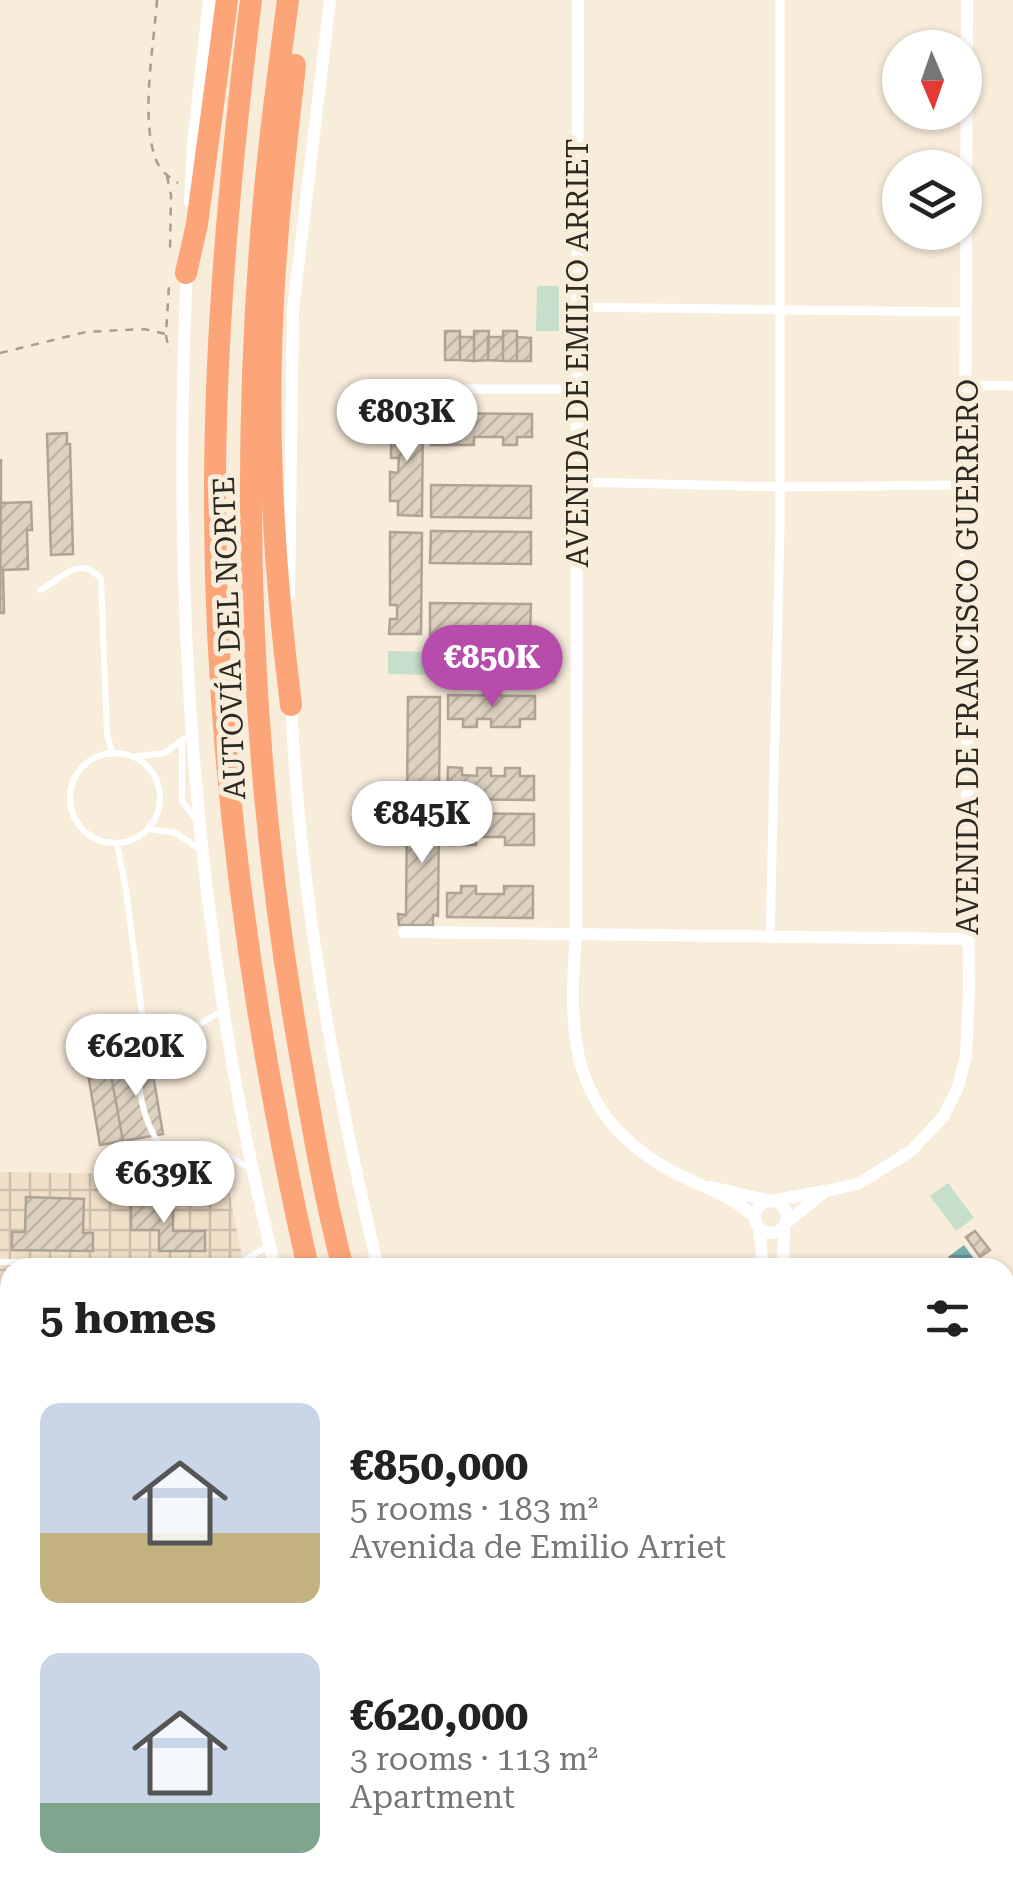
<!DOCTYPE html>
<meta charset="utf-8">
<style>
:root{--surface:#fff;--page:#f6f6f6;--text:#222;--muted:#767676;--accent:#b84cac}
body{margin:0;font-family:"Roboto Serif",serif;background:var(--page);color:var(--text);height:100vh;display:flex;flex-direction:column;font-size:38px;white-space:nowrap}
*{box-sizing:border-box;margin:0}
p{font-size:32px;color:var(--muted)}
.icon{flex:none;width:55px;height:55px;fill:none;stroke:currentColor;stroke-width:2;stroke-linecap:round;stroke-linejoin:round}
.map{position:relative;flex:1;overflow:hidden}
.details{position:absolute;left:0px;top:1258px;width:1015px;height:642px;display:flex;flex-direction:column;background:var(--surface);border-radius:30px 30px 0 0;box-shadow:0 2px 8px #0004}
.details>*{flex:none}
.needle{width:65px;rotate:178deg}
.buttons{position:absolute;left:882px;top:30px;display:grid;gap:20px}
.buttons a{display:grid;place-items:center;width:100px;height:100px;border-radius:50%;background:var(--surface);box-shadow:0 2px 8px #0004;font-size:50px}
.price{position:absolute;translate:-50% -85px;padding:0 22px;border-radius:35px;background:#fff;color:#222;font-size:32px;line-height:65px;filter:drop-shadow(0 2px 5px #0008)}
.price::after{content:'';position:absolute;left:50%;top:60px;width:30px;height:22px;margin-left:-15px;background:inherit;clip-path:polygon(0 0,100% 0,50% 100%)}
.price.current{background:var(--accent);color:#fff}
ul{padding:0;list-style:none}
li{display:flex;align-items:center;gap:30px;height:250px;padding:0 40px}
li span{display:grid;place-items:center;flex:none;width:280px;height:200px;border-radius:20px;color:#555}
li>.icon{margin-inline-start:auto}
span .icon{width:120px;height:120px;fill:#fffc;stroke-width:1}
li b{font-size:42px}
h2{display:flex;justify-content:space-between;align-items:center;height:120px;padding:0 40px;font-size:42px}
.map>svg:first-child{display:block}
.industrial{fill:url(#industrial-grid)}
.pitch{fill:#c6dfca}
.water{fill:url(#water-rules)}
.building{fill:url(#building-hatch);stroke:#afa494;stroke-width:2.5}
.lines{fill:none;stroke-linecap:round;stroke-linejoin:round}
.path{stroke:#a79e91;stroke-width:2.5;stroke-dasharray:8 8;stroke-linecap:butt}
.service{stroke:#fff;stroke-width:6}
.pedestrian{stroke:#fff;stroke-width:9}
.minor{stroke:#fff;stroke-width:12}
.motorway{stroke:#fba578;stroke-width:22}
.labels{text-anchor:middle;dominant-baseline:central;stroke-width:10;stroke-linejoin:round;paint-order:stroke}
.street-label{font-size:30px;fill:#2c2822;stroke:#f8ecdb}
</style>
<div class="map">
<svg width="1013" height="1898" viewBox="0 0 1013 1898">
<defs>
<pattern id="industrial-grid" width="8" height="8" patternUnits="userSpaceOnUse" patternTransform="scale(2.5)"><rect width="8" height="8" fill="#f1e0c9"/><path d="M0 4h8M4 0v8" fill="none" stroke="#cfc0ac"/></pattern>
<pattern id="water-rules" width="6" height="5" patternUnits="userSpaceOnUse" patternTransform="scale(2.5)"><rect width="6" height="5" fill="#7aacb0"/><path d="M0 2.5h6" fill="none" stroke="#648c8f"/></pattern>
<pattern id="building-hatch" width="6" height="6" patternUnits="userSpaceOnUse" patternTransform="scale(2.5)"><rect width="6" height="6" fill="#ddd1c0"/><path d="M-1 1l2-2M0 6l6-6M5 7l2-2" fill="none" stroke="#beb3a5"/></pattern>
</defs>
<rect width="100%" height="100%" fill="#f8ecdb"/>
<path class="industrial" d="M 0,1172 L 226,1175 L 244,1267 L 10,1268 L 10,1691 L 0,1691 Z"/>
<path class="pitch" d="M 537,286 L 559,286 L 559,331 L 536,331 Z
M 538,649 L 556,649 L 556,684 L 538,684 Z
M 388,651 L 433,652 L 433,675 L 388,674 Z
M 948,1183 L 974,1218 L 956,1231 L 930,1196 Z
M 1005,1863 L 1013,1871 L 1013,1898 L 596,1898 L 593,1890 L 1005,1890 Z"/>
<path class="water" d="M 465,656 L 499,656 L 499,673 L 465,672 Z
M 964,1245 L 980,1267 L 956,1267 L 948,1257 Z"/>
<path class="building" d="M 445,331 L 460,331 L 460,360 L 445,360 Z
M 474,331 L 489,331 L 488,360 L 474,361 Z
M 503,331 L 517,331 L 517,361 L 503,361 Z
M 460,337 L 474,337 L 474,361 L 460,360 Z
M 488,337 L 503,337 L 503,361 L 488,360 Z
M 517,337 L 531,338 L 531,361 L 517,361 Z
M 431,413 L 532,414 L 532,437 L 517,437 L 517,445 L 503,445 L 503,437 L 474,437 L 474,445 L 431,445 Z
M 391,415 L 423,415 L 422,516 L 398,515 L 398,501 L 390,501 L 390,472 L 398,473 L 399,458 L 391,458 Z
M 67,433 L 67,444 L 70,444 L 73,554 L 51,555 L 47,434 Z
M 1,459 L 1,503 L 31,502 L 32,530 L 27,530 L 28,569 L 3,570 L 4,613 L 0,613 Z
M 431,485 L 531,486 L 531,518 L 431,517 Z
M 431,531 L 531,532 L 531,564 L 430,563 Z
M 390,532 L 422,533 L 421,634 L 389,634 L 390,619 L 397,619 L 397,605 L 390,605 Z
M 430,603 L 531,604 L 530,636 L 430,635 Z
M 448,695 L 535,696 L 535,719 L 520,719 L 520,727 L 491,727 L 491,719 L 477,719 L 477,727 L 463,727 L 463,719 L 448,719 Z
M 408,697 L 440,697 L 439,798 L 407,798 Z
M 448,767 L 462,768 L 462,775 L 477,776 L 477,768 L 491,768 L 491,776 L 505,776 L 505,768 L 520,768 L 520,776 L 534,776 L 534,800 L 447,799 Z
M 407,806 L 435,806 L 434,815 L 439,815 L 438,916 L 433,915 L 433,925 L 399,925 L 398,914 L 406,915 Z
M 448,813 L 534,814 L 534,845 L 505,845 L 505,837 L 476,837 L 476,845 L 447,845 Z
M 461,886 L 476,886 L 476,894 L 504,894 L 504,886 L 533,886 L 533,918 L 447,917 L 447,893 L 461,893 Z
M 150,1057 L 163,1134 L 123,1141 L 109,1064 Z
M 109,1064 L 123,1141 L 100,1145 L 87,1068 Z
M 26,1197 L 84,1199 L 83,1233 L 93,1233 L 93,1251 L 12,1250 L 12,1232 L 25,1232 Z
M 131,1199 L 173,1200 L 173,1231 L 205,1231 L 205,1251 L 159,1251 L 159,1230 L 131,1230 Z
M 975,1231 L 990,1250 L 980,1257 L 966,1237 Z
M 0,1437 L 10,1437 L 10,1557 L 0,1556 Z"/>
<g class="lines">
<path class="path" d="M 157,0 C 154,45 140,118 156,160 C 160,170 169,178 178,183
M 167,176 L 171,195 L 170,252
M 166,335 L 169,351
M 0,353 L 86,332 L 144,329 L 166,334 L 169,285
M 1005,1526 L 1013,1528
M 1005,1627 L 1013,1638
M 837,1890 L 844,1898"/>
<path class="service" d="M 40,590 C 61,580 79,553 101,579 L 107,735 L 113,754
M 182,741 L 182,801 L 196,820
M70 798a45 45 0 1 1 90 0a45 45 0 1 1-90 0Z
M 132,757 L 164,753 L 184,739
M 149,829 L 176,833 L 201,850
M 117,844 L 126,890 L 144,1029 L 138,1049
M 223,1010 L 182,1035 L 138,1050 C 138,1086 140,1118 162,1148 L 221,1151 L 249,1168
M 0,1262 L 243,1261 L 268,1246
M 0,1333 L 10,1333
M 0,1684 L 10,1684
M 1005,1875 L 1013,1883
M 629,1890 L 632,1898
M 164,1898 L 164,1890"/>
<path class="pedestrian" d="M 576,307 L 966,312
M 965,385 L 1013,386
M 410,389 L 576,389
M 577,482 L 780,487 L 965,485
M 770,939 L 780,527 L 780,0"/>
<path class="minor" d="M 578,0 L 576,934 C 568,1031 569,1109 661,1165 C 693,1185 725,1190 755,1217
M 190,202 L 193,144 L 209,0
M 187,266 C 171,601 195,942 275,1268
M 289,595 L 293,310 L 330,0
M 291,700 C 299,892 334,1081 378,1268
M 404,932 L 969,939
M 711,1187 L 770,1201 L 825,1191 L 858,1184 L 911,1151 L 943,1117 L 958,1087 L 966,1056 L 969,991 L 965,485 L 967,0
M755 1217a16 16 0 1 1 32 0a16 16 0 1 1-32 0Z
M 787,1222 L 823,1193
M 759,1227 L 763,1268
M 783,1268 L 784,1226
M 1005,1451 L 1013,1450
M 456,1890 L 462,1898
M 476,1890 L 479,1898
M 587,1890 L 590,1898
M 599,1890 L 600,1898"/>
<path class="motorway" d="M 251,0 C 230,170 214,340 215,512 C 216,767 252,1019 308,1268
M 288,0 C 277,82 266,165 260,248 C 240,519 253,792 301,1060 C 313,1130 325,1200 343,1268
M 186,273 L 197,224 L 227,0
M 291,705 C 272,556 264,405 276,255 C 280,192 288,128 295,65
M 512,1890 L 514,1898
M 548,1890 L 551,1898"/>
</g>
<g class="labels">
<g class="street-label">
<text transform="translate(577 353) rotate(-90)">AVENIDA DE EMILIO ARRIET</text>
<text transform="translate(229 638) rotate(-92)">AUTOVÍA DEL NORTE</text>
<text transform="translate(967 657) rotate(-90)">AVENIDA DE FRANCISCO GUERRERO</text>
</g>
</g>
</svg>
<div class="buttons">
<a><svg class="needle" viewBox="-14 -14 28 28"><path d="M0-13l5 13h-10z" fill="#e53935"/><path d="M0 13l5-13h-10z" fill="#767676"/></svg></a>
<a><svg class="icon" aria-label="layers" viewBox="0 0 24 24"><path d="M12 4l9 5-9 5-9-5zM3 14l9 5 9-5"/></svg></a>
</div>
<b class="price" style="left:407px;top:464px">€803K</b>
<b class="price current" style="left:492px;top:710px">€850K</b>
<b class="price" style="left:422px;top:866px">€845K</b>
<b class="price" style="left:136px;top:1099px">€620K</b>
<b class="price" style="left:164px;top:1226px">€639K</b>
<section class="details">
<h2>5 homes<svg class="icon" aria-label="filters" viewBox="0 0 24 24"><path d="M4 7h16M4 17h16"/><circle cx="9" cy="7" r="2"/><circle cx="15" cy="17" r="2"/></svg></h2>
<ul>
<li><span style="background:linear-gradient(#c9d6e8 65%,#c2b280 0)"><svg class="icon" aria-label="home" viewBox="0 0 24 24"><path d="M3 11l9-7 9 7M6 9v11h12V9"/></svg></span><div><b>€850,000</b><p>5 rooms · 183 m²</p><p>Avenida de Emilio Arriet</p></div></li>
<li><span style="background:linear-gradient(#c9d6e8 75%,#7fa58c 0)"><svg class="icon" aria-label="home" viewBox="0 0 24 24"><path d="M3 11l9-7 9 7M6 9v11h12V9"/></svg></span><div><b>€620,000</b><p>3 rooms · 113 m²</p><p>Apartment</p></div></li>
</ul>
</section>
</div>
